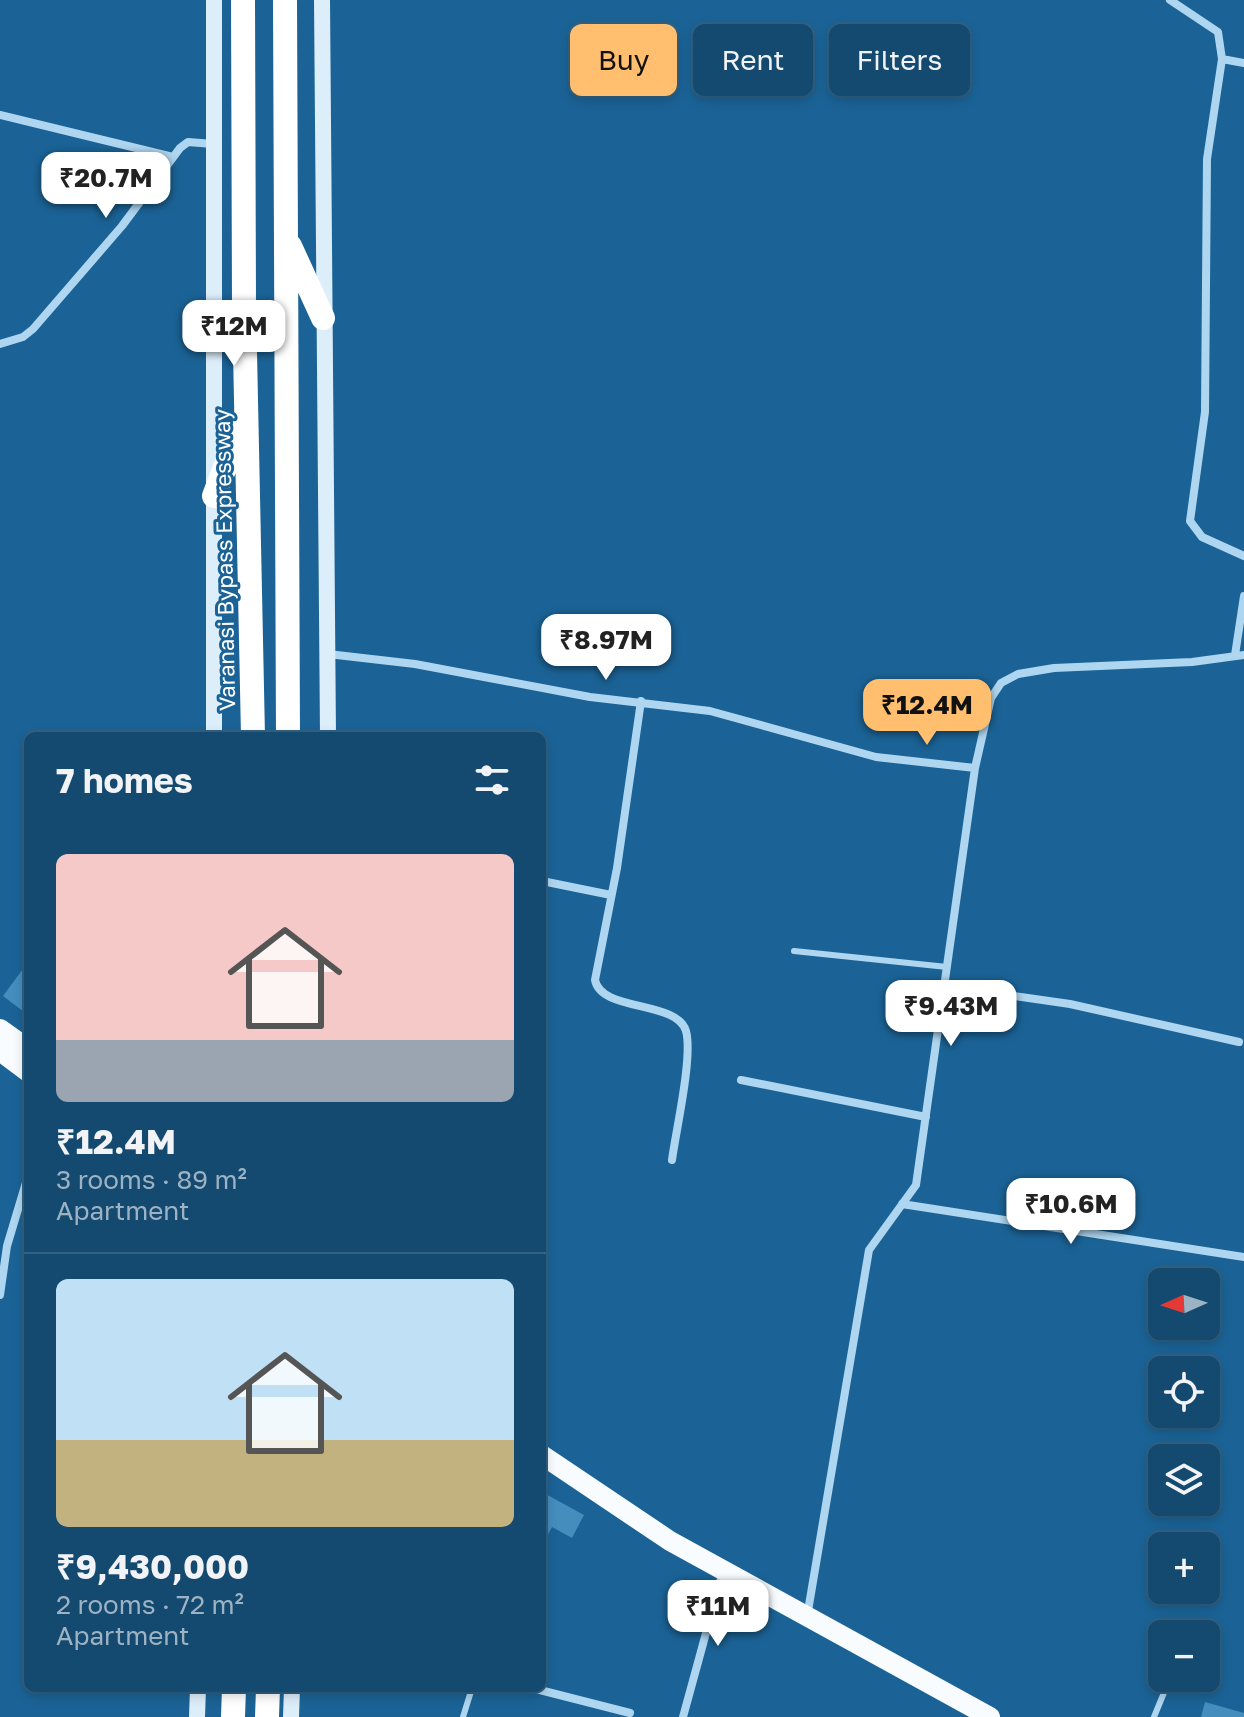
<!DOCTYPE html>
<meta charset="utf-8">
<style>
:root{--surface:#144a70;--page:#215478;--text:#f1f3f6;--muted:#9db3c3;--line:#336283;--accent:#ffbf6e}
body{margin:0;font-family:"Golos Text",sans-serif;background:var(--page);color:var(--text);height:100vh;display:flex;flex-direction:column;font-size:30px;white-space:nowrap}
*{box-sizing:border-box;margin:0}
p{font-size:26px;color:var(--muted)}
.icon{flex:none;width:44px;height:44px;fill:none;stroke:currentColor;stroke-width:2;stroke-linecap:round;stroke-linejoin:round}
.map{position:relative;flex:1;overflow:hidden}
.drawer{position:absolute;left:24px;top:732px;width:522px;height:960px;display:flex;flex-direction:column;background:var(--surface);border-radius:12px;box-shadow:0 4px 12px #0003,0 0 0 2px var(--line)}
.drawer>*{flex:none}
.banner{position:absolute;left:570px;top:24px;width:554px;height:72px;display:flex;gap:16px}
.needle{width:52px;rotate:267deg}
.fabs{position:absolute;left:1148px;top:1268px;display:grid;gap:16px}
.fabs a{display:grid;place-items:center;width:72px;height:72px;border-radius:12px;background:var(--surface);box-shadow:0 4px 12px #0003,0 0 0 2px var(--line);font-size:40px}
.price{position:absolute;translate:-50% -68px;padding:0 18px;border-radius:16px;background:#fff;color:#222;font-size:26px;line-height:52px;filter:drop-shadow(0 2px 4px #0008)}
.price::after{content:'';position:absolute;left:50%;top:48px;width:24px;height:18px;margin-left:-12px;background:inherit;clip-path:polygon(0 0,100% 0,50% 100%)}
.price.current{background:var(--accent);color:#111}
ul{padding:0;list-style:none}
li{display:grid;align-content:center;gap:16px;height:424px;padding:0 32px}
li+li{border-top:2px solid var(--line)}
li span{display:grid;place-items:center;height:248px;border-radius:12px;color:#555}
li>.icon{margin-inline-start:auto}
span .icon{width:144px;height:144px;fill:#fffc;stroke-width:1}
li b{font-size:34px}
h2{display:flex;justify-content:space-between;align-items:center;height:96px;padding:0 32px;font-size:34px}
.pill{padding:0 28px;border-radius:12px;background:var(--surface);box-shadow:0 4px 12px #0003,0 0 0 2px var(--line);font-size:28px;line-height:72px}
.pill.current{background:var(--accent);color:#111}
.map>svg:first-child{display:block}
.building{fill:#448dbd}
.lines{fill:none;stroke-linecap:round;stroke-linejoin:round}
.lane{stroke:#afd6f0;stroke-width:6}
.street{stroke:#afd6f0;stroke-width:8}
.secondary{stroke:#ddeefb;stroke-width:16}
.primary{stroke:#f8fcff;stroke-width:20}
.highway{stroke:#fff;stroke-width:24}
.labels{text-anchor:middle;dominant-baseline:central;stroke-width:6;stroke-linejoin:round;paint-order:stroke}
.street-label{font-size:22px;fill:#fff;stroke:#1b6396}
</style>
<div class="map">
<svg width="1244" height="1717" viewBox="0 0 1244 1717">
<rect width="100%" height="100%" fill="#1b6396"/>
<path class="building" d="M 28,962 L 28,1015 L 3,996 Z
M 542,1492 L 584,1515 L 572,1538 L 552,1527 L 542,1546 Z
M 1205,1702 L 1244,1713 L 1244,1717 L 1201,1717 Z"/>
<g class="lines">
<path class="lane" d="M 794,951 L 947,967
M 463,1717 L 472,1688
M 1154,1717 L 1170,1678"/>
<path class="street" d="M 1170,0 L 1218,32 L 1222,59 L 1207,159 L 1205,412 L 1190,521 L 1202,537 L 1244,556
M 1222,59 L 1244,63
M 0,115 L 173,157
M 0,344 L 23,337 L 33,329 L 122,226 L 180,148 L 188,142 L 213,144
M 328,654 L 415,664 L 590,697 L 710,711 L 876,757 L 975,768
M 1235,655 L 1244,596
M 641,701 L 617,868 L 595,980 C 601,1012 677,1000 686,1031 C 693,1057 676,1130 672,1160
M 542,881 L 611,895
M 944,986 L 1070,1004 L 1239,1042
M 741,1080 L 926,1117
M 902,1204 L 1244,1257
M 0,1295 L 7,1246 L 28,1176
M 807,1617 L 869,1250 L 916,1185 L 975,768 L 991,698 L 1001,683 L 1018,674 L 1054,668 L 1192,662 L 1244,655
M 532,1688 L 630,1713
M 683,1717 L 723,1571"/>
<path class="secondary" d="M 322,0 L 328,736
M 214,736 L 214,0
M 197,1717 L 198,1688
M 291,1717 L 292,1688"/>
<path class="primary" d="M 0,1029 L 28,1049
M 0,1051 L 28,1072
M 542,1455 L 670,1541 L 990,1717"/>
<path class="highway" d="M 243,0 L 244,304 L 253,736
M 285,0 L 288,736
M 290,246 L 323,318
M 214,496 L 243,420
M 233,1717 L 234,1688
M 267,1717 L 268,1688"/>
</g>
<g class="labels">
<g class="street-label">
<text transform="translate(224 560) rotate(-91)">Varanasi Bypass Expressway</text>
</g>
</g>
</svg>
<div class="fabs">
<a><svg class="needle" viewBox="-14 -14 28 28"><path d="M0-13l5 13h-10z" fill="#e53935"/><path d="M0 13l5-13h-10z" fill="#9db3c3"/></svg></a>
<a><svg class="icon" aria-label="locate" viewBox="0 0 24 24"><circle cx="12" cy="12" r="6"/><path d="M12 2v4M12 18v4M2 12h4M18 12h4"/></svg></a>
<a><svg class="icon" aria-label="layers" viewBox="0 0 24 24"><path d="M12 4l9 5-9 5-9-5zM3 14l9 5 9-5"/></svg></a>
<a>+</a>
<a>−</a>
</div>
<b class="price" style="left:106px;top:220px">₹20.7M</b>
<b class="price" style="left:234px;top:368px">₹12M</b>
<b class="price" style="left:606px;top:682px">₹8.97M</b>
<b class="price current" style="left:927px;top:747px">₹12.4M</b>
<b class="price" style="left:951px;top:1048px">₹9.43M</b>
<b class="price" style="left:1071px;top:1246px">₹10.6M</b>
<b class="price" style="left:718px;top:1648px">₹11M</b>
<div class="banner">
<a class="pill current">Buy</a>
<a class="pill">Rent</a>
<a class="pill">Filters</a>
</div>
<section class="drawer">
<h2>7 homes<svg class="icon" aria-label="filters" viewBox="0 0 24 24"><path d="M4 7h16M4 17h16"/><circle cx="9" cy="7" r="2"/><circle cx="15" cy="17" r="2"/></svg></h2>
<ul>
<li><span style="background:linear-gradient(#f6c9c9 75%,#9aa5b1 0)"><svg class="icon" aria-label="home" viewBox="0 0 24 24"><path d="M3 11l9-7 9 7M6 9v11h12V9"/></svg></span><div><b>₹12.4M</b><p>3 rooms · 89 m²</p><p>Apartment</p></div></li>
<li><span style="background:linear-gradient(#bfe0f5 65%,#c2b280 0)"><svg class="icon" aria-label="home" viewBox="0 0 24 24"><path d="M3 11l9-7 9 7M6 9v11h12V9"/></svg></span><div><b>₹9,430,000</b><p>2 rooms · 72 m²</p><p>Apartment</p></div></li>
</ul>
</section>
</div>
